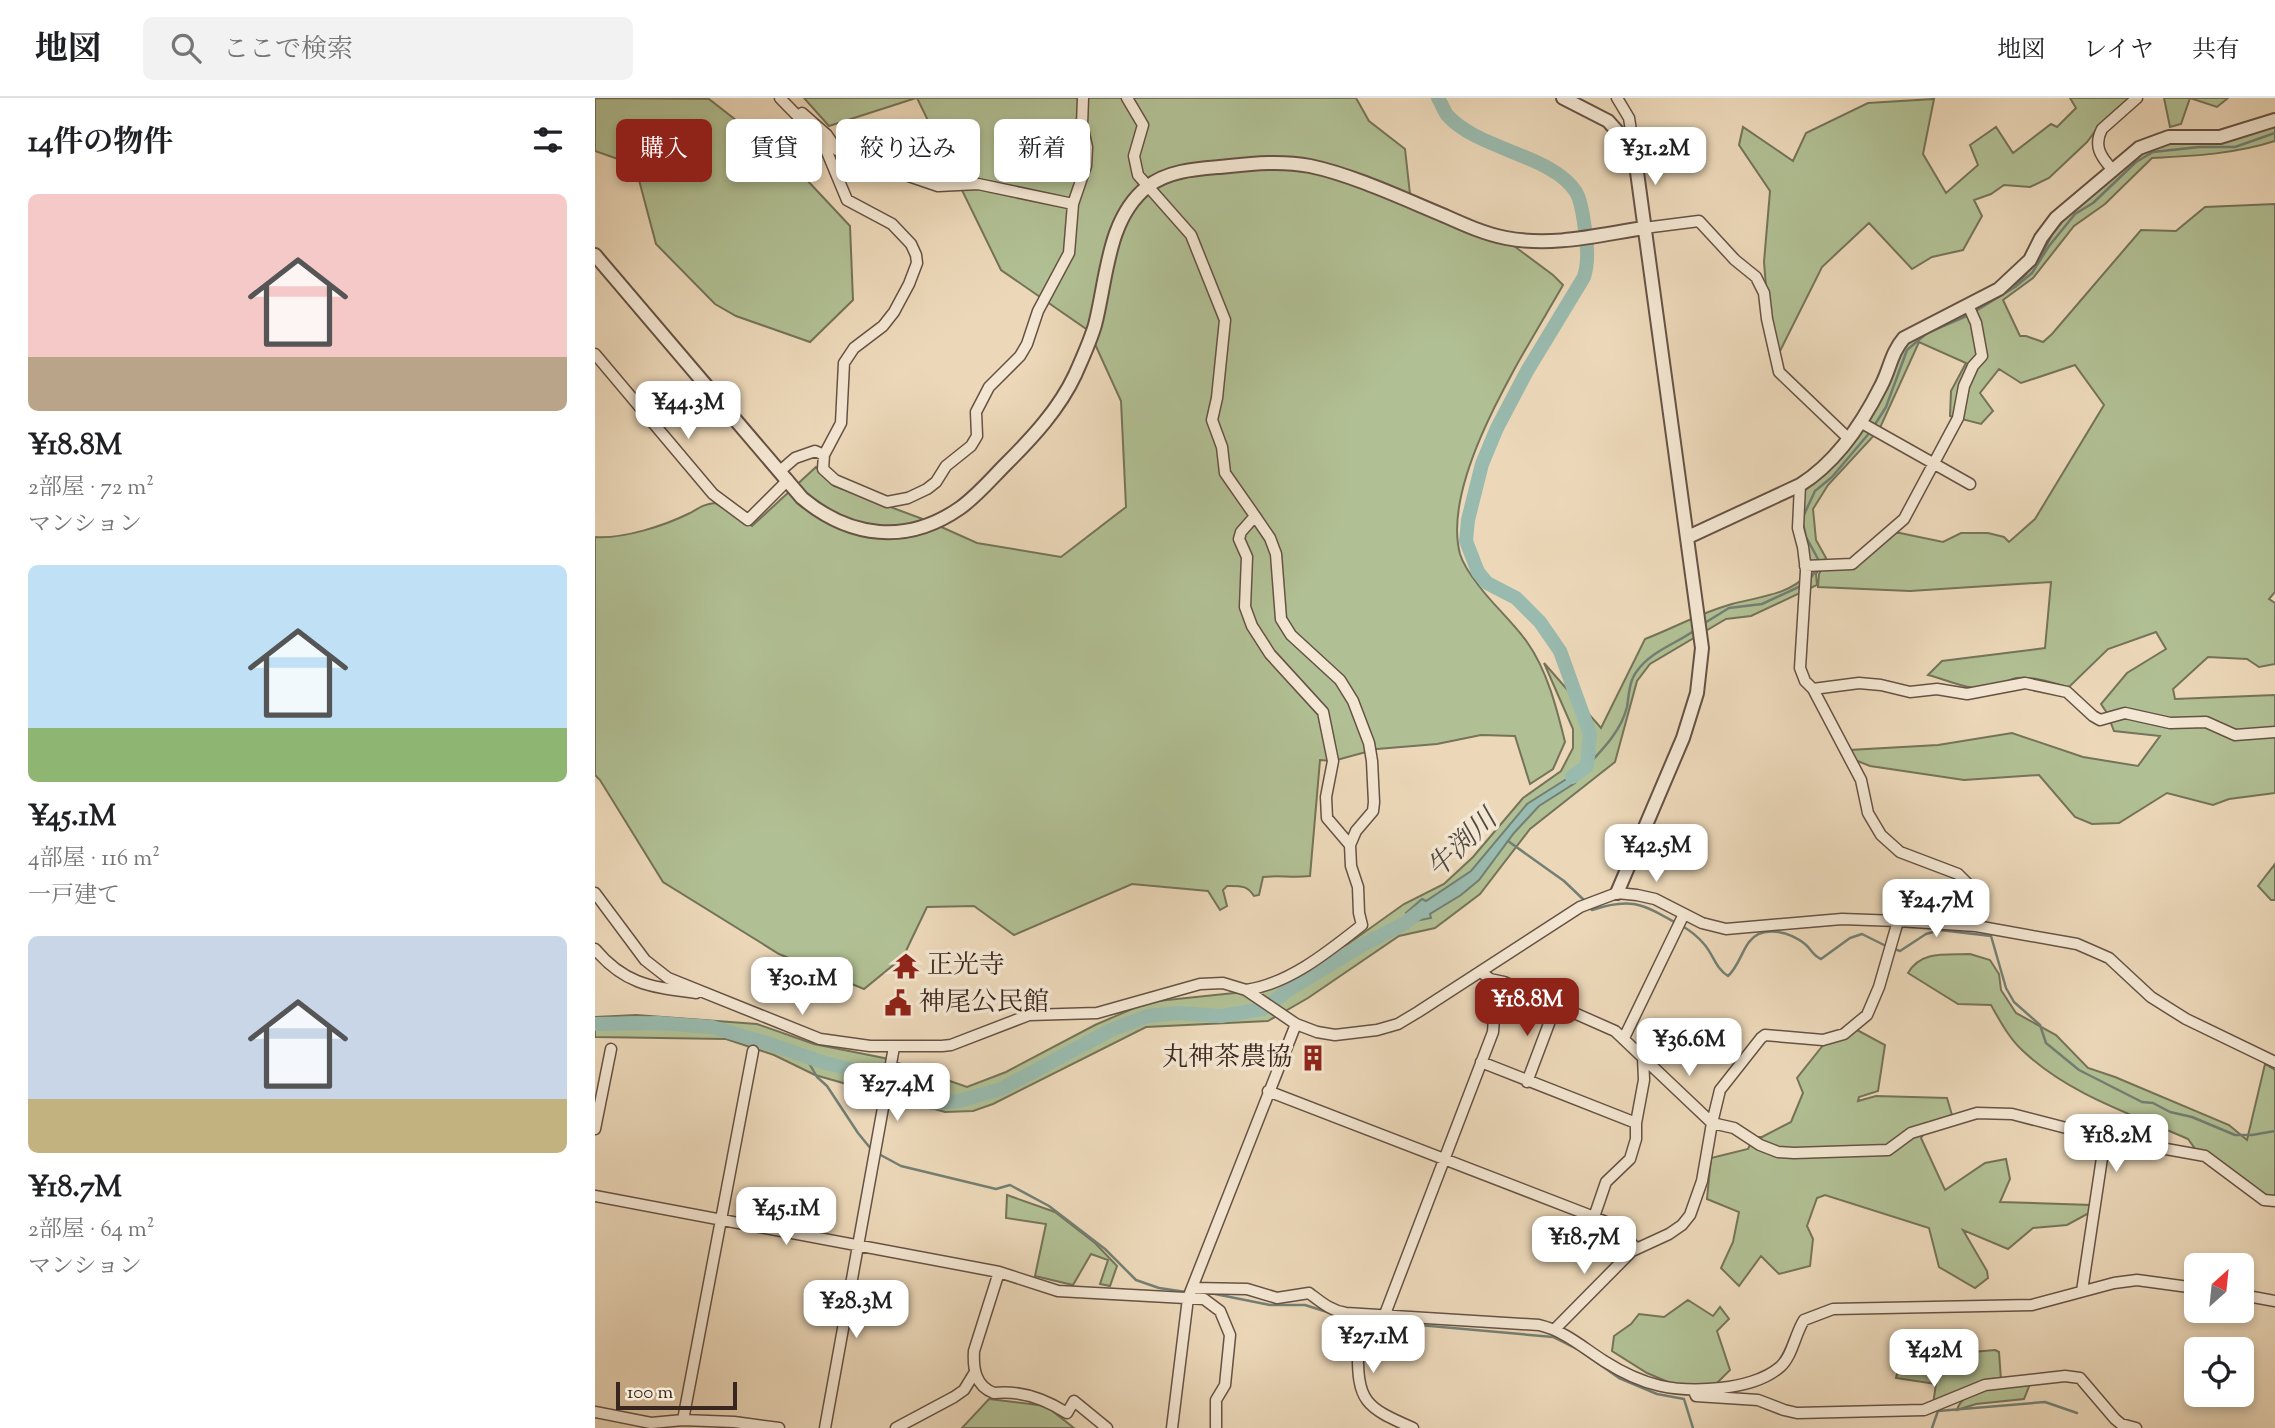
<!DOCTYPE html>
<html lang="ja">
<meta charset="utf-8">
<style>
:root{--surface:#fff;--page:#f2f2f2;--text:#202124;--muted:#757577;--line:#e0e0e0;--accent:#8f2418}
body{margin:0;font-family:"Sorts Mill Goudy","Noto Serif JP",serif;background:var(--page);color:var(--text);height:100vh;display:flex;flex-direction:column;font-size:26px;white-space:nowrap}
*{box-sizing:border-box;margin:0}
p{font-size:23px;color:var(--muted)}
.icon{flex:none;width:38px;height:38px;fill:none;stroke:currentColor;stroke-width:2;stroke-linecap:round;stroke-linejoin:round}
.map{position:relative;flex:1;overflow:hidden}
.details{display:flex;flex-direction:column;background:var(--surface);width:595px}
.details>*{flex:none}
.banner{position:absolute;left:21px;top:21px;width:665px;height:63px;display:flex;gap:14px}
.needle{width:46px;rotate:27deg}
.fabs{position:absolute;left:1589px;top:1155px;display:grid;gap:14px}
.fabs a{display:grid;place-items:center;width:70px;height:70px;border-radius:10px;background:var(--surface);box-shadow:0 4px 10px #0003;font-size:35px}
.scale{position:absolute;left:21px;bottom:18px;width:121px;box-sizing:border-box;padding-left:7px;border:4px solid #39261e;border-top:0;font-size:19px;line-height:24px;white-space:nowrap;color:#39261e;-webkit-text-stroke:5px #f3e6d2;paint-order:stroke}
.price{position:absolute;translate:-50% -60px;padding:0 16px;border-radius:14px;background:#fff;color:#222;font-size:23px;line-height:46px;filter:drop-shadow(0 2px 4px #0008)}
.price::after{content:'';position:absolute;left:50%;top:42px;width:21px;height:16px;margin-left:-10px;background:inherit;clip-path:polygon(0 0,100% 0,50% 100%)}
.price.on{background:var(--accent);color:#fff}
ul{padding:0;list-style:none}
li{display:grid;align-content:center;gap:14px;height:371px;padding:0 28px}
li span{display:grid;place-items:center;height:217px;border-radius:10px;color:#555}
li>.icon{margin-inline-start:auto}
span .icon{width:126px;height:126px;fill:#fffc;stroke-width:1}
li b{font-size:30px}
h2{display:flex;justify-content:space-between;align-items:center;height:84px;padding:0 28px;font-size:30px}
.chip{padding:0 24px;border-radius:10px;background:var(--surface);box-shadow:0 4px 10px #0003;font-size:24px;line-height:63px}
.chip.on{background:var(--accent);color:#fff}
header{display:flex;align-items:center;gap:42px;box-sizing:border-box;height:98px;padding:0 35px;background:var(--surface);border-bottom:2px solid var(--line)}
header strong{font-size:33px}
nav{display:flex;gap:38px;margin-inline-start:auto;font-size:24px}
.search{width:490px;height:63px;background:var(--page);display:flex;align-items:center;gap:18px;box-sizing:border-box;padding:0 24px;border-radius:10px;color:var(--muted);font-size:26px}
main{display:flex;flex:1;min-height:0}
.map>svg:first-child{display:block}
.green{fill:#b1c094;stroke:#757359;stroke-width:2}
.water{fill:#99baae;stroke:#737f74;stroke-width:2}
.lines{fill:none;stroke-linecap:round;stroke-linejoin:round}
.stream{stroke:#737f74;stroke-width:2.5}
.river{stroke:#99baae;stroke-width:14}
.minor-casing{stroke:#665245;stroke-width:13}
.tertiary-casing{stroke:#665245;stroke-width:16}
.minor{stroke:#f3e6d2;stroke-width:10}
.tertiary{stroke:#f3e6d2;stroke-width:12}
.labels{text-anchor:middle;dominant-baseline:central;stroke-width:7;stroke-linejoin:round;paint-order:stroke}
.poi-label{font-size:26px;fill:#39261e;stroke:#f3e6d2;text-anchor:start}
.water-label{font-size:28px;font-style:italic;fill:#514b42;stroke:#f3e6d2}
</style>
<header>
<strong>地図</strong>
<div class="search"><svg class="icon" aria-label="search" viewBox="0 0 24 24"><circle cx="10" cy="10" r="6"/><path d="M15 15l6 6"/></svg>ここで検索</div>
<nav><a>地図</a><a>レイヤ</a><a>共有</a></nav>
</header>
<main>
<section class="details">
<h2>14件の物件<svg class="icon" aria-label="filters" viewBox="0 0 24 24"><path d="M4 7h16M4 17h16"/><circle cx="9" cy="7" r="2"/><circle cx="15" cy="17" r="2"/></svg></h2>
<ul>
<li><span style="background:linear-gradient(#f6c9c9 75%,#b9a48a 0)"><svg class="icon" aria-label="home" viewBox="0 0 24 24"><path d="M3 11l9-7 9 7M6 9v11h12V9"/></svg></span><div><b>¥18.8M</b><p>2部屋 · 72 m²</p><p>マンション</p></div></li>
<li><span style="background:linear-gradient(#bfe0f5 75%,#8fb573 0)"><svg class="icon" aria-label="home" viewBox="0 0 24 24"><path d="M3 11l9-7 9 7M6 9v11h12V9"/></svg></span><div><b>¥45.1M</b><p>4部屋 · 116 m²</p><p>一戸建て</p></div></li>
<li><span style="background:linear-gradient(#c9d6e8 75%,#c2b280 0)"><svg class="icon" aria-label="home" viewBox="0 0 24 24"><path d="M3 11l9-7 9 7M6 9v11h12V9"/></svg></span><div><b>¥18.7M</b><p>2部屋 · 64 m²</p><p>マンション</p></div></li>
</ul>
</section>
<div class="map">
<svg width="1680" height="1330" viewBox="0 0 1680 1330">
<rect width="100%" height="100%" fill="#ecd8b9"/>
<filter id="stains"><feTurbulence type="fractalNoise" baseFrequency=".00286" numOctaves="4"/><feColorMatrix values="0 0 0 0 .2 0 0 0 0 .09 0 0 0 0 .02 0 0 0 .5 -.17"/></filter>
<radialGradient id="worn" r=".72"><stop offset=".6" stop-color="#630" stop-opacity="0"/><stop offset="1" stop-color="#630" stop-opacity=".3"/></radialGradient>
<path class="green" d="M 0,0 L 114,1 L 196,65 L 255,128 L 258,202 L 215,244 L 141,218 L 120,206 L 61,146 L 40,67 L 0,53 Z
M 209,0 L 321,0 L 234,28 Z
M 322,0 L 761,0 L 774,23 L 810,51 L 815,96 L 878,132 L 907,139 L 958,177 L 968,187 C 932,251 845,381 865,456 C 868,466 877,479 884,488 C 899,508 918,524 932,544 C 952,572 962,611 970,644 L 958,671 L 935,686 L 920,638 L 886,637 L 842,646 L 782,651 L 738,663 L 725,662 L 715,778 C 698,780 684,777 668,779 L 664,797 L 659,798 C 652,787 645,788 632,788 L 628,792 L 632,808 L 625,812 L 613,793 L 537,786 L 419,837 L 379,808 L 332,809 L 308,859 L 269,891 L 184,856 L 68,784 L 5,682 L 0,677 L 0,439 C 28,441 69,428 95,415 C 104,410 109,406 120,405 L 157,428 L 221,369 L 239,388 L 333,423 L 382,445 L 466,459 L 531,409 L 526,303 L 494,233 L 406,172 Z
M 1475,0 L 1536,0 L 1504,28 L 1492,44 L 1454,80 L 1435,89 L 1409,87 L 1396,96 L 1379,102 L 1387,118 L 1368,152 L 1337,159 L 1317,171 L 1274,125 L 1227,169 L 1181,261 L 1175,237 L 1169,164 L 1175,93 L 1144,47 L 1148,29 L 1198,63 L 1211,35 L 1273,5 L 1339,1 L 1328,56 L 1351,95 L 1383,67 L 1375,47 L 1401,29 L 1418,55 L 1456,26 L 1462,29 L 1481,10 Z
M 1569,0 L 1633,0 L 1622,9 L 1595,0 L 1586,26 L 1575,29 Z
M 1680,28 L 1680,43 C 1640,56 1599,58 1557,60 L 1510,106 L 1479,128 L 1438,180 L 1408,202 L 1425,238 L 1431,238 L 1448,244 L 1457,236 L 1546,132 L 1581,133 L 1610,109 L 1680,106 L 1680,494 L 1674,501 L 1680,505 L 1680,566 L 1664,569 L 1652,561 L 1613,559 L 1578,591 L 1580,601 L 1680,597 L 1680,695 L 1634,701 L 1618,707 L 1572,695 L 1524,725 L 1497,726 L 1480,719 L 1444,677 L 1369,682 L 1275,668 L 1260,662 L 1255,652 L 1343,647 L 1417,635 L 1488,659 L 1543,668 L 1565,638 L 1519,633 L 1512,615 L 1506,606 L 1532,575 L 1571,551 L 1561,534 L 1513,551 L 1474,589 C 1457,585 1439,578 1421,580 C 1412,582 1404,589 1396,590 C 1373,593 1353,582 1333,577 L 1347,563 L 1450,550 L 1456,484 L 1315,493 L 1223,489 L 1224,476 L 1230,465 L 1256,463 L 1286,435 L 1305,435 L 1348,444 L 1366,435 L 1393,435 L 1409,439 L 1414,444 L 1440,421 L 1509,307 L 1480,267 L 1426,285 L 1404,271 L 1385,295 L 1398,313 L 1386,326 L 1355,318 L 1356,293 L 1371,265 L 1324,244 L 1284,332 L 1233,387 L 1218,411 L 1221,442 L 1231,460 L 1221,476 L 1222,487 L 1156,518 L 1131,521 L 1055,566 L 1042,583 L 1020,664 L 935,731 L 885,796 L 840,830 L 804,838 L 713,900 L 673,923 L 551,929 L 398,1006 L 378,1013 L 350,1014 L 220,977 L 179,957 L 131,941 L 0,939 L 0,919 L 41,917 L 162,926 L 219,946 L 289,960 L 372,989 L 411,974 L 500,927 L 553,904 L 668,892 L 753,846 L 809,806 L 849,786 L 878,759 L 928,700 L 966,673 L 978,650 L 978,631 L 949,565 L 1006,630 L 1050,541 C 1079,530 1107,514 1137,506 C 1163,499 1194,497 1213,476 L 1204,428 L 1208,391 L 1241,362 L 1311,241 L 1392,203 L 1423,185 L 1443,163 L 1457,137 L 1471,119 L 1552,51 L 1572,45 L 1626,45 Z
M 1680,766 L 1680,802 L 1676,802 L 1663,788 Z
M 1375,856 L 1395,862 L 1404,876 L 1406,892 L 1421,915 L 1461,937 L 1493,970 L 1520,979 L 1634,1027 L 1652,1042 L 1670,966 L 1680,972 L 1680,1103 L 1669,1102 L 1601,1052 L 1593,1041 C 1536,1016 1473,996 1427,952 C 1414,940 1405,923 1396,907 L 1363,906 L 1313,875 C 1326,852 1352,857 1375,856 Z
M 1262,932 L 1290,947 L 1283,993 L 1264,999 L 1263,1003 L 1281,998 L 1352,1000 L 1357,1017 L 1333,1030 L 1326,1040 L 1350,1092 L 1390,1065 L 1411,1061 L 1415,1081 L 1405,1104 L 1496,1107 L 1494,1115 L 1472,1127 L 1438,1130 L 1413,1151 L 1368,1132 L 1392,1173 L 1393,1180 L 1380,1190 L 1344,1169 L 1334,1130 L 1230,1097 L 1222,1100 L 1212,1128 L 1218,1141 L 1215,1168 L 1184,1176 L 1166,1158 L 1144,1188 L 1126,1170 L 1138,1144 L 1144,1114 L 1112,1101 L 1116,1060 L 1153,1051 L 1159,1039 L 1167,1039 L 1196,1024 L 1208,995 L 1202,980 L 1229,946 Z
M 412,1097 L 460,1114 L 500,1145 L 522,1168 L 515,1188 L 505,1186 L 513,1162 L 496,1156 L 478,1187 L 440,1178 L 451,1126 L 411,1120 Z
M 1093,1202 L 1118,1218 L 1125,1209 L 1134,1221 L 1122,1233 L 1135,1272 L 1120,1287 L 1080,1287 L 1052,1275 L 1017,1253 L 1019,1238 L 1036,1226 L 1044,1216 L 1069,1219 Z
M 1400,1252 L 1404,1254 L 1406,1282 L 1338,1306 L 1341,1286 L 1301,1280 L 1306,1260 Z
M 1435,1286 L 1429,1301 L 1381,1306 L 1362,1312 C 1367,1289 1416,1288 1435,1286 Z
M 394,1301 L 451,1308 L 479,1330 L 367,1330 Z"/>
<path class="water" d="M 992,668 L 980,685 L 944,708 L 919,735 L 884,782 L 866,797 L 835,816 L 836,820 L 810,825 L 813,818 L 811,815 L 827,801 L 831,803 L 876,773 L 932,706 Z"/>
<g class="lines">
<path class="stream" d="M 1379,214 L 1420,189 L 1437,175 L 1454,148 L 1480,116 L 1498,105 L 1541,64 L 1558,54 L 1604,49 L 1640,49 L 1680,35
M 1279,328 L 1291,309 L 1312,252 L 1332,235 L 1374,217
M 1222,466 L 1223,461 L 1211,439 L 1207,421 L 1220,393 L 1237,379 L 1276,333
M 1213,484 L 1221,472
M 1108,526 L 1134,510 L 1167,506 L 1208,487
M 992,668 C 1008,651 1026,633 1032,609 C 1034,597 1034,583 1042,573 C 1056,553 1081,546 1100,532
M 913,743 L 969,783 L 990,803
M 994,808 L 997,812 C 1036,799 1047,806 1081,825
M 1087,828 C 1096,833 1103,839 1109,846 C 1118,856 1121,871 1133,878 C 1143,869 1146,855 1154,844 C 1167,826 1195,834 1210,846 C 1217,852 1217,857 1226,861 L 1255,840 L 1267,836 L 1291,848 L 1305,853 L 1331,836 L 1345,832 L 1396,838 L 1411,890 L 1419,904 L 1445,927 L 1451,945 L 1484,972 L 1547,1004 L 1558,1005 L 1575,1014 L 1597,1019 L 1640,1037 L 1657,1037 L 1680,1033
M 215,959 L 214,965 L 222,979 L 232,988 L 263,1035 L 276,1051
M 282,1055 L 306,1068 L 368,1083 L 401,1091 L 415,1087 L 454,1108 L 510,1151 L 541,1182 L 564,1190 L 591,1194
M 615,1195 L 675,1207 L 710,1207 L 751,1220 L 783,1224
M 790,1224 L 958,1239 L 984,1252 L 1024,1280 L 1062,1296 L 1089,1301 L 1098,1330
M 1337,1330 L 1343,1313 L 1450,1304 L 1482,1315"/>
<path class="river" d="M 843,0 C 846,5 851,16 852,17 C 883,52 958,57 981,94 C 987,104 988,119 990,131 C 992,147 994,163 989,179 L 932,273 L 902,330 L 887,366 L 873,422 L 871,443 L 883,474 L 892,485 L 921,500 L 945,524 L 965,553 L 995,636 L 992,668 L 977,679
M 0,926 L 64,925 L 117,929 L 175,946 L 230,965 L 285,978 L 337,1005 L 364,1003 L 406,991 L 516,932 L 553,918 L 584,915 L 626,918 L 668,911 L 695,891 L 766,848 L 810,825 L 824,814"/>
<g class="minor-casing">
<path id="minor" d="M 185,0 L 222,38 L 232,54 L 252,102 L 297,126 L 316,146 L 321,157 L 322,165 L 314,186 L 299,214 L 288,228 L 259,250 L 249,265 L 246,325 L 229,357 L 228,371 L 240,382 L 292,404 L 313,400 L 332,391 L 341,384 L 351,368 L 376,348 L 382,338 L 381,314 L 394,289 L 425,258 L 432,246 L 443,213 L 474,155 L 478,106 L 491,68 L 492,49 L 487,27 L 488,0
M 532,0 L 548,27 L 539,58 L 543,77 L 596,137 L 630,222 L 622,300 L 617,322 L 627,349 L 630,375 L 660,418 L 646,434 L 644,441 L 652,459 L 650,509 L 657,528 L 675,556 L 728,614 L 738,663 L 731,699 L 732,720 L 755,747 L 756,768 L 763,789 L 764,815 L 767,827 C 734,853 694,886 651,892
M 1022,0 L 1034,20 L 1039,51
M 207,15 L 232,37 L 242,52 L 276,70 L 293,71 L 343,88 L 383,86 L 478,106
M 1517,71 C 1506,59 1498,48 1507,31 L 1542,0
M 1049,130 L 1104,123 L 1140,162 L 1161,179 L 1169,195 L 1172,221 L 1184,274 L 1253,340
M 0,256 L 118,396 L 153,422 L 193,382
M 1265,324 L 1375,386
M 185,373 L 200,360 L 220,353 L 229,357
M 1205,387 L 1203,430 L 1208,449 L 1211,473 L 1205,570 L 1210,583 L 1218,591 L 1266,682 L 1273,715 L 1286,737 L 1305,754 L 1363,776 L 1382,795 L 1381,828
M 660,418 L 675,440 L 681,456 L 686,521 L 696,537 L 745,582 L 758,603 L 774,645 L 777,663 L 779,704 L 778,713 L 761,733 L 755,747
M 1210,468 L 1257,466 L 1309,421 L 1363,320 L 1369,288 L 1378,268 L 1387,258 L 1381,225 L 1373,207
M 1218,591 L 1264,585 L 1286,587 L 1315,594 L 1342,591 L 1372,596 L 1430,585 L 1472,594 L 1498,618 L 1505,622 L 1530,615 L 1575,625 L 1611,624 L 1640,637 L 1680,634
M 0,795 L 50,862 L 73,880 L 225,941 L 275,948 L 347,948 L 356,947 L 434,917 L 502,915 L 605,886 L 628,885 L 651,892 L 701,926 L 722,934 L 740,937 L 782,932 L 803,926 L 823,914 L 985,809 L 1022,795 L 1042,797 L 1060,801 L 1107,825 L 1131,831 L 1247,821 L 1303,823 L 1381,828 L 1482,846 L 1514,860 L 1556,899 L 1591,921 L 1680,964
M 0,851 C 30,887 57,889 101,895
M 886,874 L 895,881 L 909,884 L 1020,933 L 1117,1025 L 1139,1030 L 1165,1047 L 1183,1054 L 1199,1055 L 1293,1052 L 1316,1035 L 1382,1015 L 1417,1016 L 1510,1040 L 1610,1058 L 1669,1102 L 1680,1103
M 1029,940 L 1089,816
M 886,964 L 1041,1025
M 932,984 L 961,907
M 673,993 L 999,1119 L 1018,1127 L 1041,1150
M 0,1031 L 16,951
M 0,1098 L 404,1174 L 463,1193 L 609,1201 L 625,1213 L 635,1237 L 630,1287 L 621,1302 L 621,1330
M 999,1119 L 1011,1084 L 1035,1061 L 1041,1041 L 1041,1025 L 1049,982 L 1048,959
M 404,1174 L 379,1253 C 378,1270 380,1288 399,1295 C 425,1292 450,1301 472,1315 L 479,1303 L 512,1330
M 597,1190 L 652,1191 L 682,1200 L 714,1195 C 726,1204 736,1213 751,1215 L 944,1227 C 970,1233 987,1249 1009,1263 C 1048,1288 1080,1295 1126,1290 C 1145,1288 1170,1282 1185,1269 C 1197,1259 1200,1236 1209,1222 L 1238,1211 L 1437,1207 L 1519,1185 L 1542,1182 L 1601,1190
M 1487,1193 L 1510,1040
M 1647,1197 L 1680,1203
M 960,1231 L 1037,1153 L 1074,1136 L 1087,1127 L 1095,1117 L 1107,1083 L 1117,1025 L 1125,992 L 1166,940 L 1170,937 L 1228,942 L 1249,936 L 1272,917 L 1284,889 L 1303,823
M 1099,1293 L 1101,1298 L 1163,1302 L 1189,1312 L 1202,1315 L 1329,1312 L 1390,1287 L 1470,1278 L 1485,1280 L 1520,1321 L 1526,1326 L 1541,1330
M 0,1314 L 56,1325 L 88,1322 L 139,1324 L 184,1330
M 88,1322 L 158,953
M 230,1330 L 299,949
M 301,1330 L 359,1299 L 369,1292 L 380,1274
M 577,1330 L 593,1200 L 701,926
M 818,1330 C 770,1309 762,1304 763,1250 L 781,1234 L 790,1216 L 898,934 L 900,905 L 895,881"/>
</g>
<g class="tertiary-casing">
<path id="tertiary" d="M 968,0 L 1013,23 L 1039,52 L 1107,550 L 1102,595 L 1088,640 L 1022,795
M 0,157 L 207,400 C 255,440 312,447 365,410 C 382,398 397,380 411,366 C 438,339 464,311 480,277 C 487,261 495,244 500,227 C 512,181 512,121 552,89 C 572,73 600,71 624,69 C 654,66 684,62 715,68 C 758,77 809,101 850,118 C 870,127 890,136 911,140 C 958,149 1003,137 1049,130
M 1093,439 L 1205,387 C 1242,364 1267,326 1286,288 C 1295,271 1296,255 1309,240 L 1404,191 L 1435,162 L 1446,140 L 1461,120 L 1544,50 L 1574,39 L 1625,39 L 1680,22"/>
</g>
<use href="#minor" class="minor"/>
<use href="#tertiary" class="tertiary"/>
</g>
<defs>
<g id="temple-bare" transform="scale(2.1)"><path d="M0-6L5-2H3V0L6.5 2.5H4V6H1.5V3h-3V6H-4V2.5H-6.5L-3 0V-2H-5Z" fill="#8f2418" stroke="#f3e6d2" stroke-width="2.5" paint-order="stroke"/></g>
<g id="civic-bare" transform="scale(2.1)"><path d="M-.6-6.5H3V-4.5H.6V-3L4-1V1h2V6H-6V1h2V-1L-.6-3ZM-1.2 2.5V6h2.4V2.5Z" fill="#8f2418" stroke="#f3e6d2" stroke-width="2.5" paint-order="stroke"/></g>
<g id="building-bare" transform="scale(2.1)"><path d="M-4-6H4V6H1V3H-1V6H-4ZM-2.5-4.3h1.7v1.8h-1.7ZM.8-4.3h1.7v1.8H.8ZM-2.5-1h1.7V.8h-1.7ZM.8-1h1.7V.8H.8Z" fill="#8f2418" stroke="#f3e6d2" stroke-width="2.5" paint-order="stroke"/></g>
</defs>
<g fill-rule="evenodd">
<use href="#temple-bare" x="311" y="868"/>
<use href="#civic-bare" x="303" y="905"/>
<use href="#building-bare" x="718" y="960"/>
</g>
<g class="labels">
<g class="poi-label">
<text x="332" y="868">正光寺</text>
<text x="324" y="905">神尾公民館</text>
<text x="697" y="960" text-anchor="end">丸神茶農協</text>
</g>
<g class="water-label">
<text transform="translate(868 747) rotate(-44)">牛渕川</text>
</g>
</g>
<rect width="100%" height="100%" filter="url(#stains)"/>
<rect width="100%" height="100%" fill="url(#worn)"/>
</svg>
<div class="fabs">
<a><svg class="needle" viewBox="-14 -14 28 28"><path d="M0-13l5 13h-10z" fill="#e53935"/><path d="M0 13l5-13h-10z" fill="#757577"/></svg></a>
<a><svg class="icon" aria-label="locate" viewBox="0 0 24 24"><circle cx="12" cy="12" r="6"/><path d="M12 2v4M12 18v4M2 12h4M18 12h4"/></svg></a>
</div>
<div class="scale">100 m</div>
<b class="price" style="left:1060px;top:89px">¥31.2M</b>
<b class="price" style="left:93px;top:343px">¥44.3M</b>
<b class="price" style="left:1061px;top:786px">¥42.5M</b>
<b class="price" style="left:1341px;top:841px">¥24.7M</b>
<b class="price" style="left:207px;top:919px">¥30.1M</b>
<b class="price on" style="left:932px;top:940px">¥18.8M</b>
<b class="price" style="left:1094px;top:980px">¥36.6M</b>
<b class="price" style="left:302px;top:1025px">¥27.4M</b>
<b class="price" style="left:1521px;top:1076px">¥18.2M</b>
<b class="price" style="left:191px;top:1149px">¥45.1M</b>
<b class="price" style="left:989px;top:1178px">¥18.7M</b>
<b class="price" style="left:261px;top:1242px">¥28.3M</b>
<b class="price" style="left:778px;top:1277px">¥27.1M</b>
<b class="price" style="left:1339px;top:1291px">¥42M</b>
<div class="banner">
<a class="chip on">購入</a>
<a class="chip">賃貸</a>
<a class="chip">絞り込み</a>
<a class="chip">新着</a>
</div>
</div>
</main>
